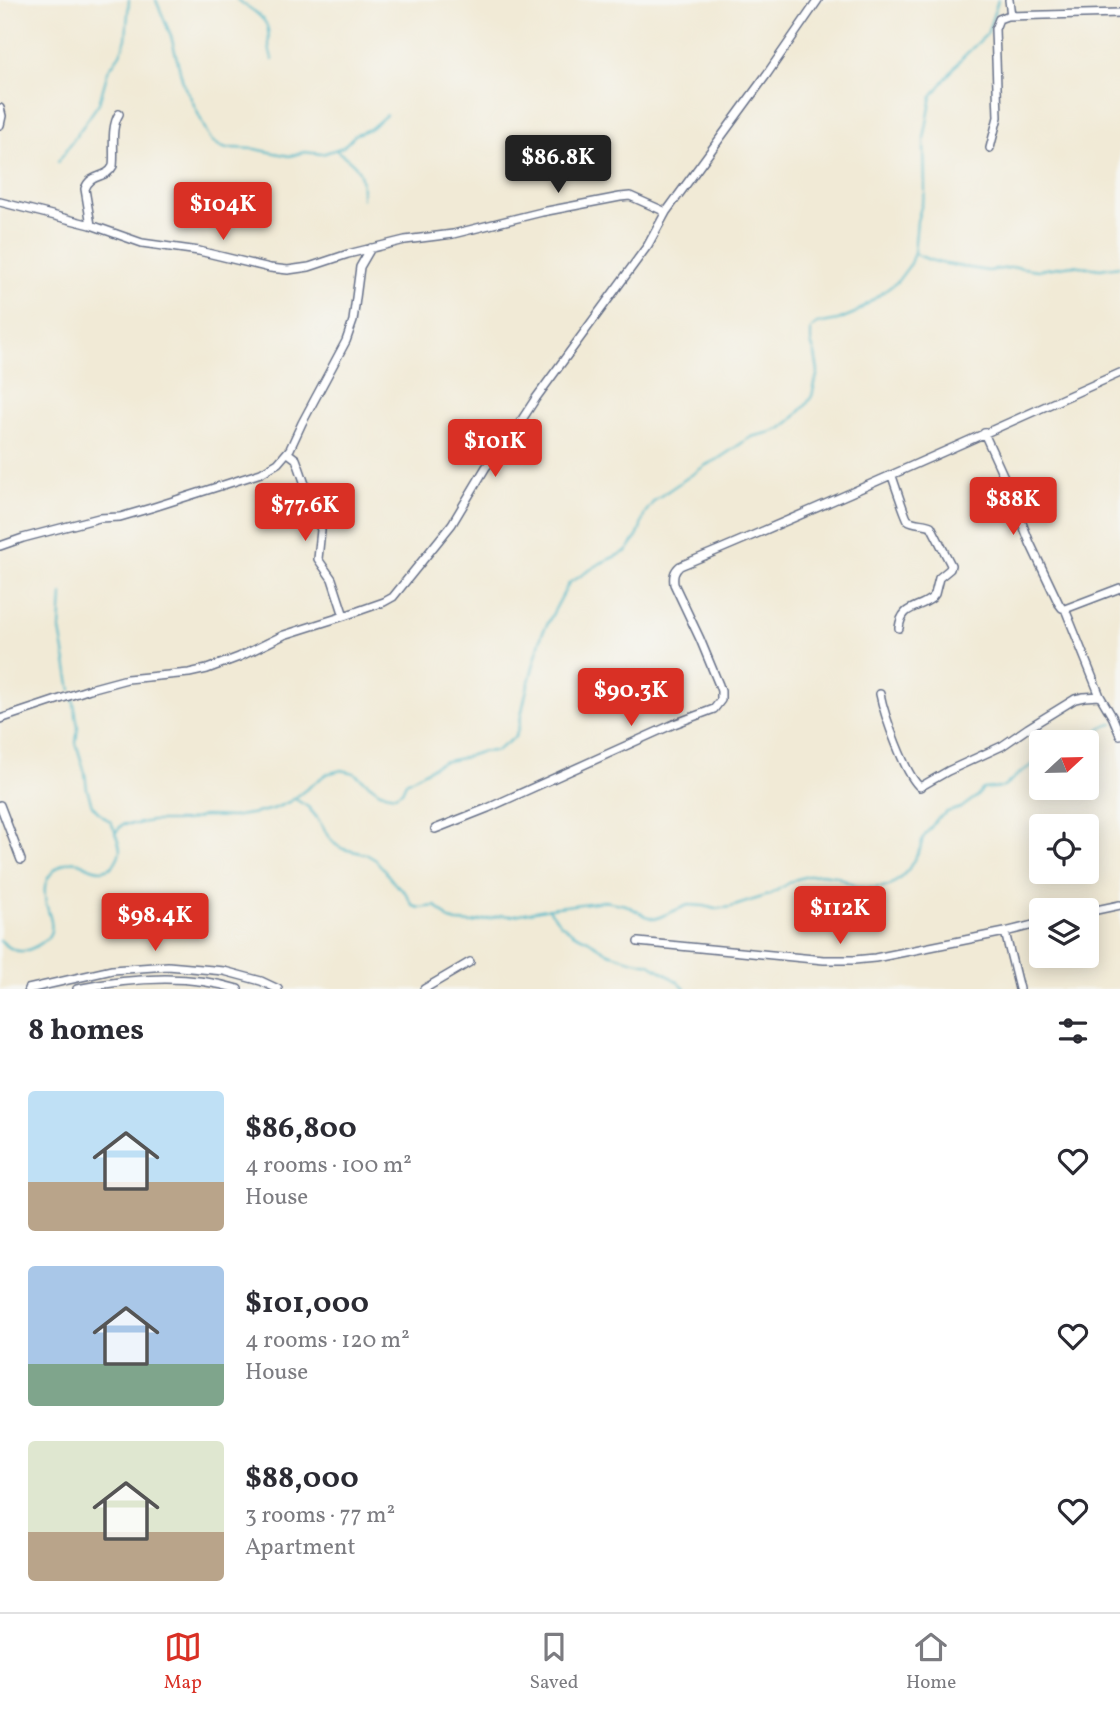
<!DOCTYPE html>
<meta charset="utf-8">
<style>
:root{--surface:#fff;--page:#f2f2f3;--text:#2b2b33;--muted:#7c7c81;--line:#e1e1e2;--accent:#d93025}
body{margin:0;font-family:Vollkorn,serif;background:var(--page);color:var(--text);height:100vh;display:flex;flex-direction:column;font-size:26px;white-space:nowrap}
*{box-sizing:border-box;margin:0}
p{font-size:23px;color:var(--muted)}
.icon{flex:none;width:38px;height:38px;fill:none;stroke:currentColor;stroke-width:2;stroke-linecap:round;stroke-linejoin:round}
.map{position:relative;height:989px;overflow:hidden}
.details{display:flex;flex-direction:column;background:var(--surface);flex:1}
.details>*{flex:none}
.needle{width:46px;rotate:68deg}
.buttons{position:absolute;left:1029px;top:730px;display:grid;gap:14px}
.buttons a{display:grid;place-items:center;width:70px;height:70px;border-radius:7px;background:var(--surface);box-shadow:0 4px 18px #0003;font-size:35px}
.price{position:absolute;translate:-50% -60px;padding:0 16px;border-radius:7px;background:var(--accent);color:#fff;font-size:23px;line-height:46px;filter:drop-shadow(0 2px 4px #0008)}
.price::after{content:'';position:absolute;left:50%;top:42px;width:21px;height:16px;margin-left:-10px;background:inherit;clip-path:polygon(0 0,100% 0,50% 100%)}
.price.on{background:#222;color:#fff}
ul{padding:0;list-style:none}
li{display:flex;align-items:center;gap:21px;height:175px;padding:0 28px}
li span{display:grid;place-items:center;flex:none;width:196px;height:140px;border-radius:7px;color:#555}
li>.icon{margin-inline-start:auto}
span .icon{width:84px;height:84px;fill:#fffc;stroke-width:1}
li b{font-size:30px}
h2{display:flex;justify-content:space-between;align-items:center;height:84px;padding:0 28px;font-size:30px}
.tabs{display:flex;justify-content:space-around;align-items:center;height:98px;border-top:2px solid var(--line);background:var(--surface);font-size:19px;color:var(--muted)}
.tabs a{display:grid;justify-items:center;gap:4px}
.tabs .on{color:var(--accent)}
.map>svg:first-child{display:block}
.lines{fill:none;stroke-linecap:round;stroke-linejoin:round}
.stream{stroke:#4bb6c7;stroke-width:2}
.minor-casing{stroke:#667088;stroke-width:10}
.minor{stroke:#fff;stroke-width:7}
</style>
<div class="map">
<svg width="1120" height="989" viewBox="0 0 1120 989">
<rect width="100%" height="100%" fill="#f6f6f2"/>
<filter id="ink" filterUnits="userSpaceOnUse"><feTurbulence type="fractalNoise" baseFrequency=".0143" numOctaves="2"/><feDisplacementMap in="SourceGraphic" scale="14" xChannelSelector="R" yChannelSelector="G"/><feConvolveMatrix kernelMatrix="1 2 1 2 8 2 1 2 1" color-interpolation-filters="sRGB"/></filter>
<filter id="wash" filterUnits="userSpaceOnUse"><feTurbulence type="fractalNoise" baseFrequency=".00686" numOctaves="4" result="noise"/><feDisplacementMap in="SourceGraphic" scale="28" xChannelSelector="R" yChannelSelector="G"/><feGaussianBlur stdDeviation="1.57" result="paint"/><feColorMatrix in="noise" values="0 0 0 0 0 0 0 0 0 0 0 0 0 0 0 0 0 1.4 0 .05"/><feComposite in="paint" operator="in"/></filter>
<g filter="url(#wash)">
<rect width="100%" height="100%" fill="#f1ead6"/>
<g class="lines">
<path class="stream" d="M 156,0 L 171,36 L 184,86 L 190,96 L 207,133 L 212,141 L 221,147 L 227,149 L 231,148 L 255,149 L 290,156 L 304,152 L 322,154 L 343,147 L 356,134 L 370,129 L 386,115
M 237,0 C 246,6 263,15 267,26 C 271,38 266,47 273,60
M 337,151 C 361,167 362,171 362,199
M 58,162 L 99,103 L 108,71 L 120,54 L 126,39 L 129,0
M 915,254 L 930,260 L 945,264 L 988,271 L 1016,267 L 1038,270 L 1073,265 L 1100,269 L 1120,266
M 62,594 L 60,630 L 71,690
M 73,698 L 78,726 L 76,743 L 85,773 L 87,789 L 92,805 L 100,814 L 111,822 L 115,831
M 1069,742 C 1076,737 1084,739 1092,735 C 1100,731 1103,725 1113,724
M 295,799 L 308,807 L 318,819 L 328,836 L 336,845 L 343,849 L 366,854 L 376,860 L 396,885 L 405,892 L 413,906 L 420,908 L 436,906 L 450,920 L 457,922 L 472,923 L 502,915 L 510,916 L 550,908 L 604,901 L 626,905 L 646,916 L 655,919 L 688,905 L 704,906 L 715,909 L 731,907 L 769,895 L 794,880 L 811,875 L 821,874 L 836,876 L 857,887 L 873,888 L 889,886 L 898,880 L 908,870 L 920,849 L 923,838 L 937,819 L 947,812 L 961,808 L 976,797 L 983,789 L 1004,787 C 1014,777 1028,766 1041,761
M 548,908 L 560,923 L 573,933 L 588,940 L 609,953 L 630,960 L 650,964 L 678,982 L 685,989
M 0,940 C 8,948 17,954 28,950 C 71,933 41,914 45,887 C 46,878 53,870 60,866 C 79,854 85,870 101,870 C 105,870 108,868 112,867 C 122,853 122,849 115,833 L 123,824 L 137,824 L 150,821 L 186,821 L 204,816 L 232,817 L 256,813 L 273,809 L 291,801 L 326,774 L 342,770 L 354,773 L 380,792 L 395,795 L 402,791 L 406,782 L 442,762 L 462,758 L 480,752 L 496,751 L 515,737 L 518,730 L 526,693 L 542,634 L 569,583 L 601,563 L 627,551 L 638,535 L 645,513 L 654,501 L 659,497 L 706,465 L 718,459 L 751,437 L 772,432 L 782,428 L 792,420 L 806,405 L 812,396 L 818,371 L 815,354 L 811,343 L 811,329 L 817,324 L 838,320 L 855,313 L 897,282 L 909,266 L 914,253 L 917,221 L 925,193 L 924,139 L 932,96 L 962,58 L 987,34 L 998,0"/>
</g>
</g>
<g filter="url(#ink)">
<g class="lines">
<g class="minor-casing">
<path id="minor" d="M 1009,0 L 1011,16
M 0,108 L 2,116 L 0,125
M 990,148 L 998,117 L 995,29 L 999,19 L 1007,16 L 1120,13
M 0,202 L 91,225 L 142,243 L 199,251 L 270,268 L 288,270 L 309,267 L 348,254 L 405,240 L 453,234 L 542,212 L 620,197 L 630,196 L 666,212
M 91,225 L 85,189 C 91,172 106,180 113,166 C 115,150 110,128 119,114
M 984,433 L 1004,477 L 1030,543 L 1059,604 L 1062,608 L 1065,609 L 1100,696 L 1113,718 L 1120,735
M 288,453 L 296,459 L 299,467 L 321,530 L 318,559 L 332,579 L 344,616
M 892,476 C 894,482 906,518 908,520 C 914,524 924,523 931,526 L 951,565 L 950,569 L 939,578 L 935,594 L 932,598 C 916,610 902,605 899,628
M 0,546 L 23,538 L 99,518 L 120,517 L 151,508 L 261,473 L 278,463 L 290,449 L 302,423 L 346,341 L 353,321 L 360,267 L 371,248
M 1065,609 L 1120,588
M 880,694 C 884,714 905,775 920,787 L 948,771 L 1002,746 L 1028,728 L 1075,699 L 1084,697 L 1100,696
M 0,719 L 90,689 L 127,679 L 189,673 L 207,669 L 239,657 L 284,635 L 344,616 L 384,602 L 393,597 L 452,524 L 486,467 L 504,447 L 536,398 L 648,245 L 666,212 L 767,74 L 818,0
M 0,805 L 21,860
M 435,829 L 488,808 L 674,724 L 714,709 L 721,700 L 721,691 L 719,685 L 700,639 L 674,584 C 673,576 674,571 680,566 C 828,505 974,438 1120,373
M 1087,912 L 1120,905
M 1005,932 L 1019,989
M 638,942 L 824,960 L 854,960 L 875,958 L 1005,932 L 1041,923
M 28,989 L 112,970 L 168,966 L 224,971 L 261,981 L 278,989
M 77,989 C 129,978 186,973 238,989
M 424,989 L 470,962"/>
</g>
<use href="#minor" class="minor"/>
</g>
</g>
</svg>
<div class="buttons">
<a><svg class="needle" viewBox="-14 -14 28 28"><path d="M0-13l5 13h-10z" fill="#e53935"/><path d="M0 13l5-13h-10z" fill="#7c7c81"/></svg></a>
<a><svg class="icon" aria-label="locate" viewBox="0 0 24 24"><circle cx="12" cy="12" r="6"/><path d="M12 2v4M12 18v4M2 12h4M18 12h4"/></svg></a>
<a><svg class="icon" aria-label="layers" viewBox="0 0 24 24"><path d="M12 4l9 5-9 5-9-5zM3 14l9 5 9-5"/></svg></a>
</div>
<b class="price on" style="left:558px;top:195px">$86.8K</b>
<b class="price" style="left:223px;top:242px">$104K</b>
<b class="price" style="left:495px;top:479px">$101K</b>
<b class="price" style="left:1013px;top:537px">$88K</b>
<b class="price" style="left:305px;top:543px">$77.6K</b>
<b class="price" style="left:631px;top:728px">$90.3K</b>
<b class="price" style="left:840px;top:946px">$112K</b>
<b class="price" style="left:155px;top:953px">$98.4K</b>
</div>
<section class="details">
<h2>8 homes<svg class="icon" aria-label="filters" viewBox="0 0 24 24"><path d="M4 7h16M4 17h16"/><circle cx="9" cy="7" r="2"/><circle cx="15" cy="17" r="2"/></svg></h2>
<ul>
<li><span style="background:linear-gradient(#bfe0f5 65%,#b9a48a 0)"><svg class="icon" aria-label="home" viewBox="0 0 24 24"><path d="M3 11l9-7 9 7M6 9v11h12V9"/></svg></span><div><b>$86,800</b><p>4 rooms · 100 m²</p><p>House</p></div><svg class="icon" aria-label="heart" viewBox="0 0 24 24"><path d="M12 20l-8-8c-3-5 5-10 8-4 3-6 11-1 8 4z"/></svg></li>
<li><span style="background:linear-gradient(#a9c7e8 70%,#7fa58c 0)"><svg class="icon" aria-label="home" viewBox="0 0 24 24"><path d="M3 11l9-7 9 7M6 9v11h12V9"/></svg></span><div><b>$101,000</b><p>4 rooms · 120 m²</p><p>House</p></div><svg class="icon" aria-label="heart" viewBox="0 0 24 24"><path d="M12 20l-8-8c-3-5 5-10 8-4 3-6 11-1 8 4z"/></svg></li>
<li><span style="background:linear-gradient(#dfe7d0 65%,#b9a48a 0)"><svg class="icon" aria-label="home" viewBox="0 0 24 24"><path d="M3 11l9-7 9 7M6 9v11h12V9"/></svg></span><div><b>$88,000</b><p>3 rooms · 77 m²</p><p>Apartment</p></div><svg class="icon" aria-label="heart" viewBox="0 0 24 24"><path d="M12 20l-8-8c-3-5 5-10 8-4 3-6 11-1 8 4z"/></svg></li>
</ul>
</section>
<nav class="tabs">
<a class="on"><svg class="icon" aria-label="map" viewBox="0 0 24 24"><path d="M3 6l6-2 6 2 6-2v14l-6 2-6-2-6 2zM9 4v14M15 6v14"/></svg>Map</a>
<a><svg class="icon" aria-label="saved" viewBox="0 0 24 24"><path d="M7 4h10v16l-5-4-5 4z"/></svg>Saved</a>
<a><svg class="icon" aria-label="home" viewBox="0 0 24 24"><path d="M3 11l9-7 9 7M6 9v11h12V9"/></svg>Home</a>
</nav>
